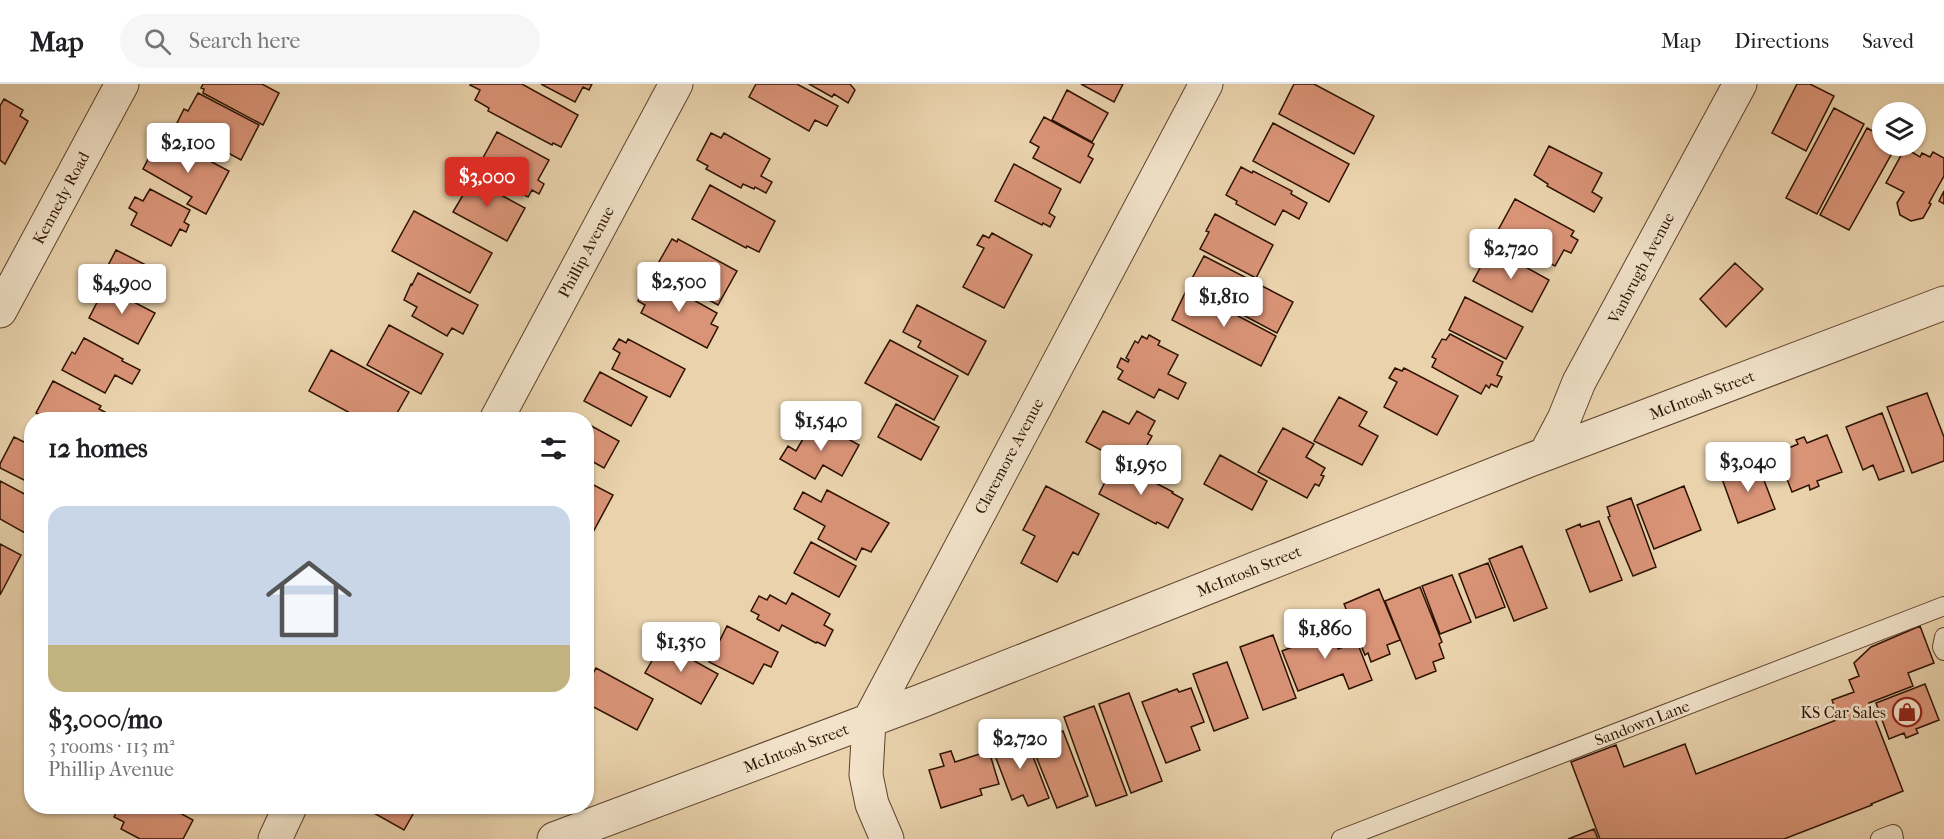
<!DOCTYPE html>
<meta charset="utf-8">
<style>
:root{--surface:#fff;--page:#f6f6f6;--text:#202124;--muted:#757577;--line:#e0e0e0;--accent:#d93025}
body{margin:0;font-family:"IM FELL French Canon",serif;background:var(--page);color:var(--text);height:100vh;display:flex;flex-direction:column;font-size:22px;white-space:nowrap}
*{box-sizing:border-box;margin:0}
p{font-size:20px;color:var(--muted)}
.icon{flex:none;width:33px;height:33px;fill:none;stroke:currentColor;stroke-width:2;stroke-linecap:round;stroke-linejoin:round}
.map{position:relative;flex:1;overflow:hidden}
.panel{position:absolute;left:24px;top:328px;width:570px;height:402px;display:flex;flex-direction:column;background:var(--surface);border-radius:24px;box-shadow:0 2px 4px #0004}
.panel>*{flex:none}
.fabs{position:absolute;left:1872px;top:18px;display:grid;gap:12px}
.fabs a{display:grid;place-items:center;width:54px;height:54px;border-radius:50%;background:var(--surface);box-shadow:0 2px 4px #0004;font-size:30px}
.price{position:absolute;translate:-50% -51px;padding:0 14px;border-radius:6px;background:#fff;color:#222;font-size:20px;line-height:39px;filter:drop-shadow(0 2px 3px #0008)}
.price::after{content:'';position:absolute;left:50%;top:36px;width:18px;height:14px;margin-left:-9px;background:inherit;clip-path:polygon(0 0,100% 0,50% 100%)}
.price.current{background:var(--accent);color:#fff}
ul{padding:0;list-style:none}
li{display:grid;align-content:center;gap:12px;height:318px;padding:0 24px}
li span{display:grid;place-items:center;height:186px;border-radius:18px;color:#555}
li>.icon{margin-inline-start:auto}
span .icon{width:108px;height:108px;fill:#fffc;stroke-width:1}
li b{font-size:26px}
h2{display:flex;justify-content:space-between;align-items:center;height:72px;padding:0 24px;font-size:26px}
header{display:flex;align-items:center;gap:36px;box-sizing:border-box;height:84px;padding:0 30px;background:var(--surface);border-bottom:2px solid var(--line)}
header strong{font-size:28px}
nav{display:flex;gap:33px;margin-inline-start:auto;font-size:21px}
.search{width:420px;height:54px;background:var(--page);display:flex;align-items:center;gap:15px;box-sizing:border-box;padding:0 21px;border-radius:33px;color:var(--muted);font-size:22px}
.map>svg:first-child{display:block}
.building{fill:#d99377;stroke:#2e1202;stroke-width:1.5}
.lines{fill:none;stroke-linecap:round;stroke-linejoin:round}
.service-casing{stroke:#5d422c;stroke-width:20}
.minor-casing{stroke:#5d422c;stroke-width:35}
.tertiary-casing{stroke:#5d422c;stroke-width:35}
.service{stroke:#f1e2c9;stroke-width:18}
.minor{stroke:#f1e2c9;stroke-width:33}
.tertiary{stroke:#f1e2c9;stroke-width:33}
.labels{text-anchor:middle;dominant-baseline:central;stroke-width:5;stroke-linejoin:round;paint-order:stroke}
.street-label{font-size:16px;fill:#2e1202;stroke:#f1e2c9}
.poi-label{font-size:16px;fill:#2e1202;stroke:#f1e2c9;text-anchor:end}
</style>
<header>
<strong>Map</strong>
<div class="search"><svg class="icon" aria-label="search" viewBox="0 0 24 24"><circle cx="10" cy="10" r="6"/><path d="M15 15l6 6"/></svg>Search here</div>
<nav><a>Map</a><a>Directions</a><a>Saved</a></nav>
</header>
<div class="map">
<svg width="1944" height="755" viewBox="0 0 1944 755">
<rect width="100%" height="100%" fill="#e9d2ac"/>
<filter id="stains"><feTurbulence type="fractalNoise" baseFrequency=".00333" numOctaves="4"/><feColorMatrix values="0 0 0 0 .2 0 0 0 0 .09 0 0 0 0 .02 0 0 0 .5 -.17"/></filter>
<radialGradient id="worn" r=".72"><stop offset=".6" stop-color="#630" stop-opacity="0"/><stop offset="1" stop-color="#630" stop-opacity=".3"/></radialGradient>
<path class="building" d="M 203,0 L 262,0 L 279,9 L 263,41 L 203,9 L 204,5 L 201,4 Z
M 471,0 L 522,0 L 578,31 L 561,63 L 553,59 L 552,61 L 488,27 L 489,24 L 475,16 L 480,6 L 470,1 Z
M 541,0 L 592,0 L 589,6 L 583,3 L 575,18 Z
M 756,0 L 797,0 L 838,22 L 827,42 L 815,36 L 809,47 L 749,13 Z
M 809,0 L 850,0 L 855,6 L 848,19 L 834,10 L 832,13 Z
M 1081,0 L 1123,0 L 1114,18 Z
M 1294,0 L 1314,0 L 1374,32 L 1354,70 L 1279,30 Z
M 1797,0 L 1810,0 L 1834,12 L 1806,67 L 1772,49 Z
M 1067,6 L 1108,29 L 1092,58 L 1052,36 Z
M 198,9 L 259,41 L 241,76 L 176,41 L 184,25 L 188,27 Z
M 4,15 L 23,26 L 20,32 L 28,37 L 5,80 L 0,76 L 0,22 Z
M 1834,24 L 1864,40 L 1817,130 L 1786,114 Z
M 1044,33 L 1094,60 L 1088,72 L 1093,75 L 1080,99 L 1033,74 L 1039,63 L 1030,58 Z
M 1273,39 L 1349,80 L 1329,118 L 1253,77 Z
M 1867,44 L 1882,52 L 1882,62 L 1896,62 L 1849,146 L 1820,131 Z
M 497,48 L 549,76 L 538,96 L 544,100 L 539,110 L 532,106 L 528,113 L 477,85 Z
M 711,49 L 721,54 L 724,49 L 770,75 L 761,92 L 772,98 L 766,109 L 755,103 L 754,105 L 743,100 L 741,104 L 706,85 L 708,82 L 697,76 Z
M 172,57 L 229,87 L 206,130 L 187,120 L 192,113 L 143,85 L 155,62 L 166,68 Z
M 1549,62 L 1602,89 L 1592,108 L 1602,114 L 1594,128 L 1547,102 L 1548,100 L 1534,91 Z
M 1905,64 L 1920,73 L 1922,69 L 1930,73 L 1933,68 L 1944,74 L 1944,92 L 1929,119 L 1931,120 L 1923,134 L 1911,137 L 1900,131 L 1897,119 L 1904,108 L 1886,99 Z
M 1014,80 L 1061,105 L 1049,129 L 1055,133 L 1050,143 L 1043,139 L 1042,141 L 995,117 Z
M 1241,83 L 1252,89 L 1253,87 L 1292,107 L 1291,110 L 1307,119 L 1299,135 L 1283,126 L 1275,141 L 1236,120 L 1237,117 L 1226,111 Z
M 456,87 L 525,124 L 507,157 L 453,128 L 466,106 L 450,98 Z
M 710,101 L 775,137 L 759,168 L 747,162 L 746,164 L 692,135 Z
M 150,105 L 190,126 L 184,138 L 189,141 L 186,148 L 180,145 L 171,162 L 131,141 L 137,129 L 129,124 L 135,113 L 143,117 Z
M 1944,107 L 1944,120 L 1939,117 Z
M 1515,115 L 1574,147 L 1571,152 L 1578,156 L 1571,169 L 1564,166 L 1555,182 L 1496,150 Z
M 414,127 L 492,169 L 470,209 L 392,167 Z
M 1215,130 L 1273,161 L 1256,194 L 1200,165 L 1209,148 L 1206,147 Z
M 992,149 L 1032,171 L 1004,224 L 963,203 L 984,164 L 977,161 L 983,151 L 989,154 Z
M 672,155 L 677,158 L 678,155 L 737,187 L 718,221 L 663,191 L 665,188 L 656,183 Z
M 1491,164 L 1549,196 L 1532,228 L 1473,197 Z
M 116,166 L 158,187 L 142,218 L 100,197 Z
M 1204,172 L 1293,218 L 1277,249 L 1188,202 Z
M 1735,179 L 1763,205 L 1726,243 L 1700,215 Z
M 418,189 L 478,221 L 463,250 L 452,244 L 447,252 L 412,232 L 417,223 L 404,216 L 411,200 L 412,201 Z
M 658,196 L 717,229 L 711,240 L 718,243 L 707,264 L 641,229 L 645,221 L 638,217 L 646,203 L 652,206 Z
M 105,203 L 155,229 L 138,260 L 89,234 Z
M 1187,205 L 1276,252 L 1261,282 L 1172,236 Z
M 1465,213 L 1523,243 L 1506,275 L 1449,246 Z
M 917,221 L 986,257 L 968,291 L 918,263 L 921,257 L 903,248 Z
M 389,241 L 443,270 L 421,310 L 367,281 Z
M 1450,250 L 1503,278 L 1497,291 L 1502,293 L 1497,303 L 1491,300 L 1489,304 L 1486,301 L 1481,310 L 1432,283 L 1436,275 L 1432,273 L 1442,255 L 1446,256 Z
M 1149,251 L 1160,257 L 1158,261 L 1178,271 L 1168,290 L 1186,299 L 1178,315 L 1159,305 L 1154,314 L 1118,295 L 1123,287 L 1117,283 L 1121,274 L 1128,278 L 1129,276 L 1126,274 L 1135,257 L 1138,259 L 1142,252 L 1147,255 Z
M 84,254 L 123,275 L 122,277 L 140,286 L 132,300 L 115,291 L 105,309 L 62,286 L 72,268 L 75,270 Z
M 619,255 L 626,259 L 628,255 L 685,285 L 670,313 L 612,285 L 620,269 L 613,265 Z
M 890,256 L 958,292 L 934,336 L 865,299 Z
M 331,266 L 409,308 L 393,336 L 363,336 L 309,307 Z
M 1395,284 L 1402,287 L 1404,284 L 1458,312 L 1437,351 L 1384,323 L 1397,298 L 1389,294 Z
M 600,288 L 647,313 L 631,342 L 584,317 Z
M 53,297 L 101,322 L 99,325 L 105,328 L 100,336 L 50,336 L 36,329 Z
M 1927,309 L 1944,353 L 1944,377 L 1912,389 L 1887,323 Z
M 1339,313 L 1367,328 L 1359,342 L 1378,352 L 1362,381 L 1314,357 Z
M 896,320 L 939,343 L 921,376 L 878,353 Z
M 1103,327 L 1129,340 L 1137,327 L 1155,337 L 1148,350 L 1152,352 L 1134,384 L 1086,358 Z
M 1882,329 L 1904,387 L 1879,396 L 1873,381 L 1863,386 L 1846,343 Z
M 814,336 L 859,361 L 842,392 L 823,381 L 815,395 L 780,375 L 788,362 L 796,367 Z
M 586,339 L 619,357 L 604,384 L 586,374 Z
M 1283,344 L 1314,360 L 1306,373 L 1325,384 L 1321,391 L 1324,392 L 1319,402 L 1315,400 L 1307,414 L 1258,388 Z
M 1827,351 L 1842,388 L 1817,397 L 1819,402 L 1810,406 L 1809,401 L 1792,408 L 1777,369 L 1798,360 L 1796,356 L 1804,353 L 1807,359 Z
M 14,353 L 32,362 L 32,400 L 0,384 L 0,380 Z
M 1220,371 L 1267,397 L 1252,426 L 1204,400 Z
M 1115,378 L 1173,408 L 1172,409 L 1183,415 L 1168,444 L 1157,438 L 1156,440 L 1099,410 Z
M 1757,378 L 1775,425 L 1738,439 L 1721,392 Z
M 0,397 L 32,414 L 32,443 L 29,442 L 25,449 L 0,435 Z
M 586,397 L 613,411 L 592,450 L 586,447 Z
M 1046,402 L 1099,430 L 1078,471 L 1073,468 L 1057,498 L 1021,479 L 1035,452 L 1023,446 Z
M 1684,402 L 1701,446 L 1654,465 L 1637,421 Z
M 827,406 L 889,439 L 871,468 L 862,464 L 856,476 L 818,455 L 825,442 L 794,425 L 803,408 L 821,418 Z
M 1631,414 L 1656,483 L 1633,492 L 1608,433 L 1610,432 L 1607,423 Z
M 1599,437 L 1622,496 L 1590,508 L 1566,446 L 1580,440 L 1581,443 Z
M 811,458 L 856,482 L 839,513 L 794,489 Z
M 0,460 L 21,471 L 0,511 Z
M 1522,462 L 1547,524 L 1514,537 L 1489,475 Z
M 1488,479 L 1505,523 L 1476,534 L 1459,490 Z
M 1452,491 L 1471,538 L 1440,550 L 1422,502 Z
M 1420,503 L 1442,558 L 1439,560 L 1444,574 L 1433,578 L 1436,587 L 1416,595 L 1385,517 Z
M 1379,505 L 1400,556 L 1387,561 L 1390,570 L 1371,578 L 1368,569 L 1365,571 L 1344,520 Z
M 792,509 L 830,530 L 824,541 L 833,546 L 825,562 L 817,558 L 816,559 L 782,541 L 779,547 L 757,535 L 759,531 L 751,527 L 759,512 L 767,516 L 770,511 L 786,520 Z
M 1328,538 L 1338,565 L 1357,558 L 1372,596 L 1349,605 L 1343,590 L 1298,607 L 1282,567 L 1303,559 L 1299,549 Z
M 727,542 L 778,568 L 771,583 L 764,580 L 753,600 L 709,578 Z
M 1920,542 L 1934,579 L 1908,589 L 1913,602 L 1869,619 L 1903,707 L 1871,720 L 1872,721 L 1784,755 L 1600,755 L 1571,678 L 1616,661 L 1624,683 L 1685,660 L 1696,690 L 1839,635 L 1832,616 L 1854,608 L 1849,596 L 1859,592 L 1854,579 L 1871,563 Z
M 1273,551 L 1296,614 L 1263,626 L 1240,563 Z
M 662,559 L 718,590 L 701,620 L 645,589 Z
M 1227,578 L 1248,634 L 1214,647 L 1193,590 Z
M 596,584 L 653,615 L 637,646 L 586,619 L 586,603 Z
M 1925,600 L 1939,636 L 1916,645 L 1918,649 L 1906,654 L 1904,649 L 1889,655 L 1876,619 Z
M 1191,604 L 1204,638 L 1191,643 L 1200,666 L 1166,679 L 1142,618 L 1177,605 L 1179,608 Z
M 1129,609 L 1162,697 L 1131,709 L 1099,620 Z
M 1094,622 L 1127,711 L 1096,722 L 1064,633 Z
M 586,642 L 592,645 L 586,656 Z
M 1063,647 L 1088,712 L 1057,724 L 1031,660 Z
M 1024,649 L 1049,714 L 1028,722 L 1023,711 L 1012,716 L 991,661 Z
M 951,667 L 955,678 L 989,667 L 999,700 L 980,705 L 982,711 L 941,724 L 929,686 L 944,682 L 940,670 Z
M 119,723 L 169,723 L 193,736 L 183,755 L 140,755 L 121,745 L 124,738 L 114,733 Z
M 375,723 L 417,723 L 404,746 L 372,728 Z
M 1594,745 L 1598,755 L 1568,755 Z"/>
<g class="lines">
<g class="service-casing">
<path id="service" d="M 1944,553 L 1942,563 L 1944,567
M 1341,755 L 1944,522
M 1880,755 L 1893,750 L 1894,755"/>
</g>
<g class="minor-casing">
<path id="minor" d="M 496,336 L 676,0
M 1546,369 L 1564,335 L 1579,298 L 1740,0
M 275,755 L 290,723
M 554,755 L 921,617 L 1530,376 L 1944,219
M 887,755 L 872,720 L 866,691 L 869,637 L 1206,0"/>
</g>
<g class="tertiary-casing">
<path id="tertiary" d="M 0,227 L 122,0"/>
</g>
<use href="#service" class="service"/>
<use href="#minor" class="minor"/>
<use href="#tertiary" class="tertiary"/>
</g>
<defs>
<g id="shop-ring" transform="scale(1.5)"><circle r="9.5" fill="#f1e2c9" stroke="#8f2418" stroke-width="1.5"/><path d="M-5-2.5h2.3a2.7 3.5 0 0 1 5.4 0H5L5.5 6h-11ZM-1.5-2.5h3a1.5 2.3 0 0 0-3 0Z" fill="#8f2418"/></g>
</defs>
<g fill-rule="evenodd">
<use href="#shop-ring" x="1907" y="628"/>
</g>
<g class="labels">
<g class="street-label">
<text transform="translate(61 114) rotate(-62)">Kennedy Road</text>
<text transform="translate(586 168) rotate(-62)">Phillip Avenue</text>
<text transform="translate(1641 184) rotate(-62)">Vanbrugh Avenue</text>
<text transform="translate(1702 311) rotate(-21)">McIntosh Street</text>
<text transform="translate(1009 372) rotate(-62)">Claremore Avenue</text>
<text transform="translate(1249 487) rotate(-22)">McIntosh Street</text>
<text transform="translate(1642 639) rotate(-21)">Sandown Lane</text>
<text transform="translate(796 664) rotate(-21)">McIntosh Street</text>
</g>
<g class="poi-label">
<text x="1886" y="628">KS Car Sales</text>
</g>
</g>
<rect width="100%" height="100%" filter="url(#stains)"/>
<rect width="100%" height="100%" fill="url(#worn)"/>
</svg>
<div class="fabs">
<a><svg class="icon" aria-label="layers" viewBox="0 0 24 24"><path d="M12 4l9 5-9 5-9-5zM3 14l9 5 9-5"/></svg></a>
</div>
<b class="price" style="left:188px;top:90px">$2,100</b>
<b class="price current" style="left:487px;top:124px">$3,000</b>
<b class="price" style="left:1511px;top:196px">$2,720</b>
<b class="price" style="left:679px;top:229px">$2,500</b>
<b class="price" style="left:122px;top:231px">$4,900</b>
<b class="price" style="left:1224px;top:244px">$1,810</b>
<b class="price" style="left:821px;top:368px">$1,540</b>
<b class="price" style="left:1748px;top:409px">$3,040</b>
<b class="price" style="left:1141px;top:412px">$1,950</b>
<b class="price" style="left:1325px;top:576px">$1,860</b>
<b class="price" style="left:681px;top:589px">$1,350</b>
<b class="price" style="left:1020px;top:686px">$2,720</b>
<section class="panel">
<h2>12 homes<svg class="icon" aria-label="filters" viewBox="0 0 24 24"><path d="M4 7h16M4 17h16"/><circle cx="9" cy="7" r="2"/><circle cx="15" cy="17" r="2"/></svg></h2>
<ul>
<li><span style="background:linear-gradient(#c9d6e8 75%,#c2b280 0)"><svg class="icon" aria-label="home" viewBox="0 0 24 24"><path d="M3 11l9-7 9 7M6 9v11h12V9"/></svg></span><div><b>$3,000/mo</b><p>3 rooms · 113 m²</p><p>Phillip Avenue</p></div></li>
</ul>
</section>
</div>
